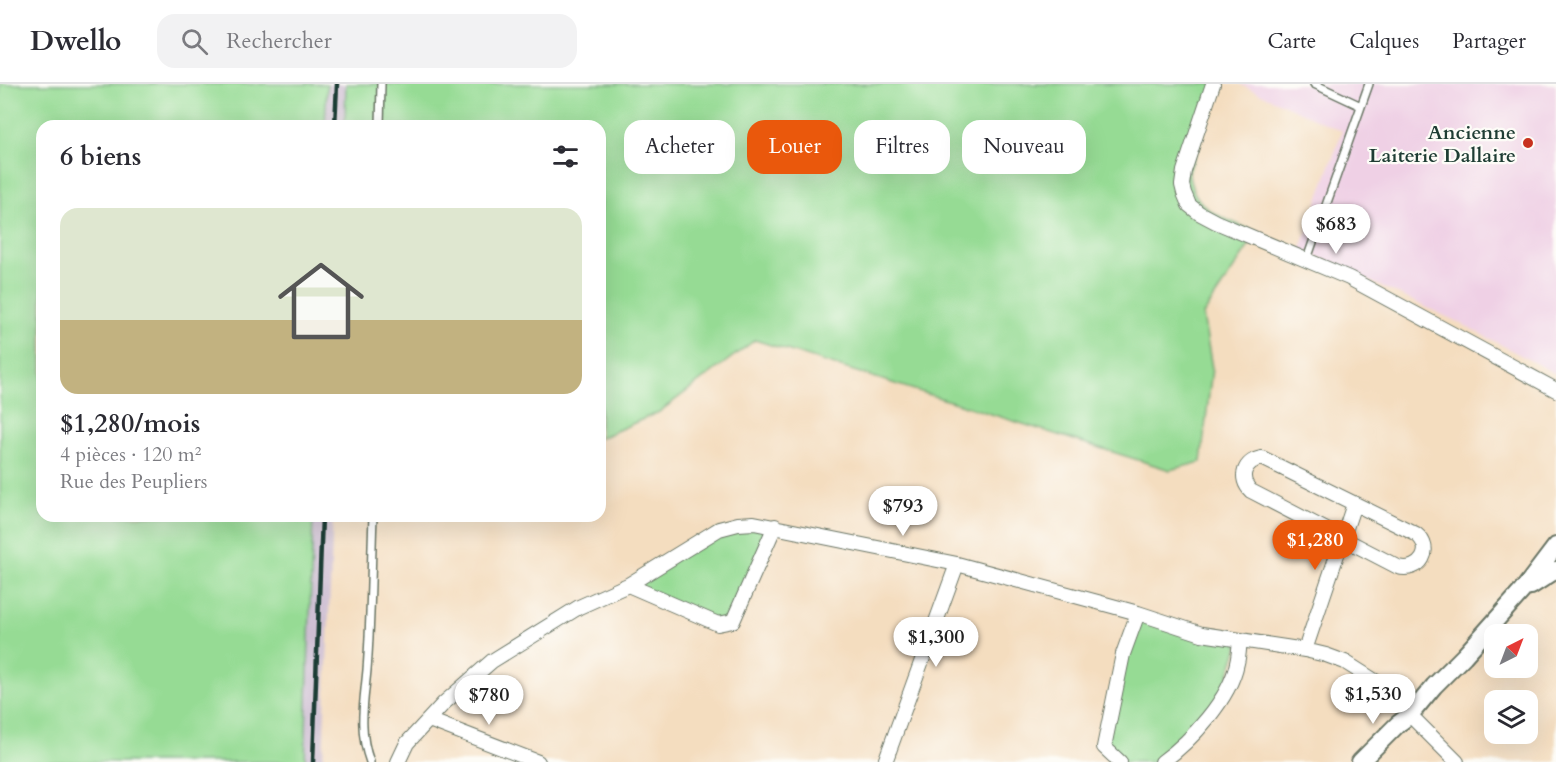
<!DOCTYPE html>
<html lang="fr">
<meta charset="utf-8">
<style>
:root{--surface:#fff;--page:#f2f2f3;--text:#2b2b33;--muted:#7c7c81;--line:#e1e1e2;--accent:#ea580c}
body{margin:0;font-family:Cardo,serif;background:var(--page);color:var(--text);height:100vh;display:flex;flex-direction:column;font-size:22px;white-space:nowrap}
*{box-sizing:border-box;margin:0}
p{font-size:20px;color:var(--muted)}
.icon{flex:none;width:33px;height:33px;fill:none;stroke:currentColor;stroke-width:2;stroke-linecap:round;stroke-linejoin:round}
.map{position:relative;flex:1;overflow:hidden}
.panel{position:absolute;left:36px;top:36px;width:570px;height:402px;display:flex;flex-direction:column;background:var(--surface);border-radius:18px;box-shadow:0 6px 24px #0002}
.panel>*{flex:none}
.top-card{position:absolute;left:624px;top:36px;width:570px;height:54px;display:flex;gap:12px}
.needle{width:39px;rotate:42deg}
.controls{position:absolute;left:1484px;top:540px;display:grid;gap:12px}
.controls a{display:grid;place-items:center;width:54px;height:54px;border-radius:12px;background:var(--surface);box-shadow:0 6px 24px #0002;font-size:30px}
.price{position:absolute;translate:-50% -51px;padding:0 14px;border-radius:21px;background:#fff;color:#222;font-size:20px;line-height:39px;filter:drop-shadow(0 2px 3px #0008)}
.price::after{content:'';position:absolute;left:50%;top:36px;width:18px;height:14px;margin-left:-9px;background:inherit;clip-path:polygon(0 0,100% 0,50% 100%)}
.price.current{background:var(--accent);color:#fff}
ul{padding:0;list-style:none}
li{display:grid;align-content:center;gap:12px;height:318px;padding:0 24px}
li span{display:grid;place-items:center;height:186px;border-radius:18px;color:#555}
li>.icon{margin-inline-start:auto}
span .icon{width:108px;height:108px;fill:#fffc;stroke-width:1}
li b{font-size:26px}
h2{display:flex;justify-content:space-between;align-items:center;height:72px;padding:0 24px;font-size:26px}
.chip{padding:0 21px;border-radius:18px;background:var(--surface);box-shadow:0 6px 24px #0002;font-size:21px;line-height:54px}
.chip.current{background:var(--accent);color:#fff}
header{display:flex;align-items:center;gap:36px;box-sizing:border-box;height:84px;padding:0 30px;background:var(--surface);border-bottom:2px solid var(--line)}
header strong{font-size:28px}
nav{display:flex;gap:33px;margin-inline-start:auto;font-size:21px}
.search{width:420px;height:54px;background:var(--page);display:flex;align-items:center;gap:15px;box-sizing:border-box;padding:0 21px;border-radius:18px;color:var(--muted);font-size:22px}
.map>svg:first-child{display:block}
.built{fill:#efd0e5}
.railway{fill:#cdbed2}
.green{fill:#96db94;stroke:#5a8c64;stroke-width:1.5}
.lines{fill:none;stroke-linecap:round;stroke-linejoin:round}
.service-casing{stroke:#6a7565;stroke-width:10}
.minor-casing{stroke:#6a7565;stroke-width:16}
.tertiary-casing{stroke:#6a7565;stroke-width:20}
.service{stroke:#fff;stroke-width:7}
.minor{stroke:#fff;stroke-width:14}
.tertiary{stroke:#fff;stroke-width:16}
.rail{stroke:#1f3d34;stroke-width:4.5}
.poi-dot{fill:#c8321e;stroke:#fdfcf7;stroke-width:2}
.labels{text-anchor:middle;dominant-baseline:central;stroke-width:4.5;stroke-linejoin:round;paint-order:stroke}
.poi-label{font-size:20px;font-weight:bold;fill:#1f3d34;stroke:#fdfcf7;text-anchor:end}
</style>
<header>
<strong>Dwello</strong>
<div class="search"><svg class="icon" aria-label="search" viewBox="0 0 24 24"><circle cx="10" cy="10" r="6"/><path d="M15 15l6 6"/></svg>Rechercher</div>
<nav><a>Carte</a><a>Calques</a><a>Partager</a></nav>
</header>
<div class="map">
<svg width="1556" height="678" viewBox="0 0 1556 678">
<rect width="100%" height="100%" fill="#fdfcf7"/>
<filter id="ink" filterUnits="userSpaceOnUse"><feTurbulence type="fractalNoise" baseFrequency=".0167" numOctaves="2"/><feDisplacementMap in="SourceGraphic" scale="12" xChannelSelector="R" yChannelSelector="G"/><feConvolveMatrix kernelMatrix="1 2 1 2 8 2 1 2 1" color-interpolation-filters="sRGB"/></filter>
<filter id="wash" filterUnits="userSpaceOnUse"><feTurbulence type="fractalNoise" baseFrequency=".008" numOctaves="4" result="noise"/><feDisplacementMap in="SourceGraphic" scale="24" xChannelSelector="R" yChannelSelector="G"/><feGaussianBlur stdDeviation="1.35" result="paint"/><feColorMatrix in="noise" values="0 0 0 0 0 0 0 0 0 0 0 0 0 0 0 0 0 1.4 0 .05"/><feComposite in="paint" operator="in"/></filter>
<g filter="url(#wash)">
<rect width="100%" height="100%" fill="#f4ddbf"/>
<path class="built" d="M 1239,0 L 1556,0 L 1556,290 L 1462,240 L 1301,165 L 1342,47 Z"/>
<path class="railway" d="M 327,0 L 346,0 L 345,42 L 325,42 Z
M 313,432 L 333,432 L 323,678 L 305,678 Z"/>
<path class="green" d="M 0,0 L 327,0 L 325,42 L 42,42 L 42,432 L 313,432 L 305,678 L 0,678 Z
M 346,0 L 1218,0 L 1189,88 C 1191,127 1227,136 1258,148 L 1203,231 L 1212,284 L 1201,378 L 1170,386 L 755,256 L 659,328 L 600,354 L 600,42 L 345,42 Z
M 775,442 L 741,522 L 718,540 L 628,501 L 719,445 Z
M 1138,529 L 1240,556 L 1219,621 L 1162,678 L 1120,678 L 1104,663 Z"/>
</g>
<g filter="url(#ink)">
<g class="lines">
<g class="service-casing">
<path id="service" d="M 1314,0 L 1361,22
M 380,42 L 381,0
M 1307,175 L 1369,0
M 370,678 C 358,646 364,619 367,586 C 371,535 371,483 373,432"/>
</g>
<g class="minor-casing">
<path id="minor" d="M 1213,0 L 1184,87 L 1182,101 L 1184,109 L 1189,121 L 1199,129 L 1216,138 L 1349,194 L 1556,306
M 1262,374 L 1416,450 C 1435,465 1420,489 1398,483 L 1251,407 C 1238,394 1244,377 1262,374 Z
M 628,501 L 718,540 L 733,537 L 775,442
M 1305,566 L 1354,420
M 1410,631 L 1457,678
M 429,636 L 538,678
M 398,678 L 407,659 L 444,619 L 492,577 L 579,523 L 628,501 L 719,445 L 738,440 L 754,439 L 957,480 L 1138,529 L 1202,550 L 1305,566 L 1326,571 L 1345,578 L 1416,623
M 885,678 L 957,480
M 1120,678 L 1104,663 L 1123,570 L 1138,529
M 1162,678 C 1191,657 1230,615 1237,579 C 1239,572 1239,563 1240,556"/>
</g>
<g class="tertiary-casing">
<path id="tertiary" d="M 1531,502 L 1556,486
M 1360,678 L 1398,640 L 1410,631 L 1434,602 L 1464,572 L 1522,507 L 1556,462"/>
</g>
<use href="#service" class="service"/>
<use href="#minor" class="minor"/>
<use href="#tertiary" class="tertiary"/>
<path class="rail" d="M 335,42 L 337,0
M 313,678 L 322,432"/>
</g>
</g>
<circle class="poi-dot" cx="1528" cy="59" r="6"/>
<g class="labels">
<g class="poi-label">
<text x="1516" y="48">Ancienne<tspan x="1516" dy="23">Laiterie Dallaire</tspan></text>
</g>
</g>
</svg>
<div class="controls">
<a><svg class="needle" viewBox="-14 -14 28 28"><path d="M0-13l5 13h-10z" fill="#e53935"/><path d="M0 13l5-13h-10z" fill="#7c7c81"/></svg></a>
<a><svg class="icon" aria-label="layers" viewBox="0 0 24 24"><path d="M12 4l9 5-9 5-9-5zM3 14l9 5 9-5"/></svg></a>
</div>
<b class="price" style="left:1336px;top:171px">$683</b>
<b class="price" style="left:903px;top:453px">$793</b>
<b class="price current" style="left:1315px;top:487px">$1,280</b>
<b class="price" style="left:936px;top:584px">$1,300</b>
<b class="price" style="left:1373px;top:641px">$1,530</b>
<b class="price" style="left:489px;top:642px">$780</b>
<div class="top-card">
<a class="chip">Acheter</a>
<a class="chip current">Louer</a>
<a class="chip">Filtres</a>
<a class="chip">Nouveau</a>
</div>
<section class="panel">
<h2>6 biens<svg class="icon" aria-label="filters" viewBox="0 0 24 24"><path d="M4 7h16M4 17h16"/><circle cx="9" cy="7" r="2"/><circle cx="15" cy="17" r="2"/></svg></h2>
<ul>
<li><span style="background:linear-gradient(#dfe7d0 60%,#c2b280 0)"><svg class="icon" aria-label="home" viewBox="0 0 24 24"><path d="M3 11l9-7 9 7M6 9v11h12V9"/></svg></span><div><b>$1,280/mois</b><p>4 pièces · 120 m²</p><p>Rue des Peupliers</p></div></li>
</ul>
</section>
</div>
